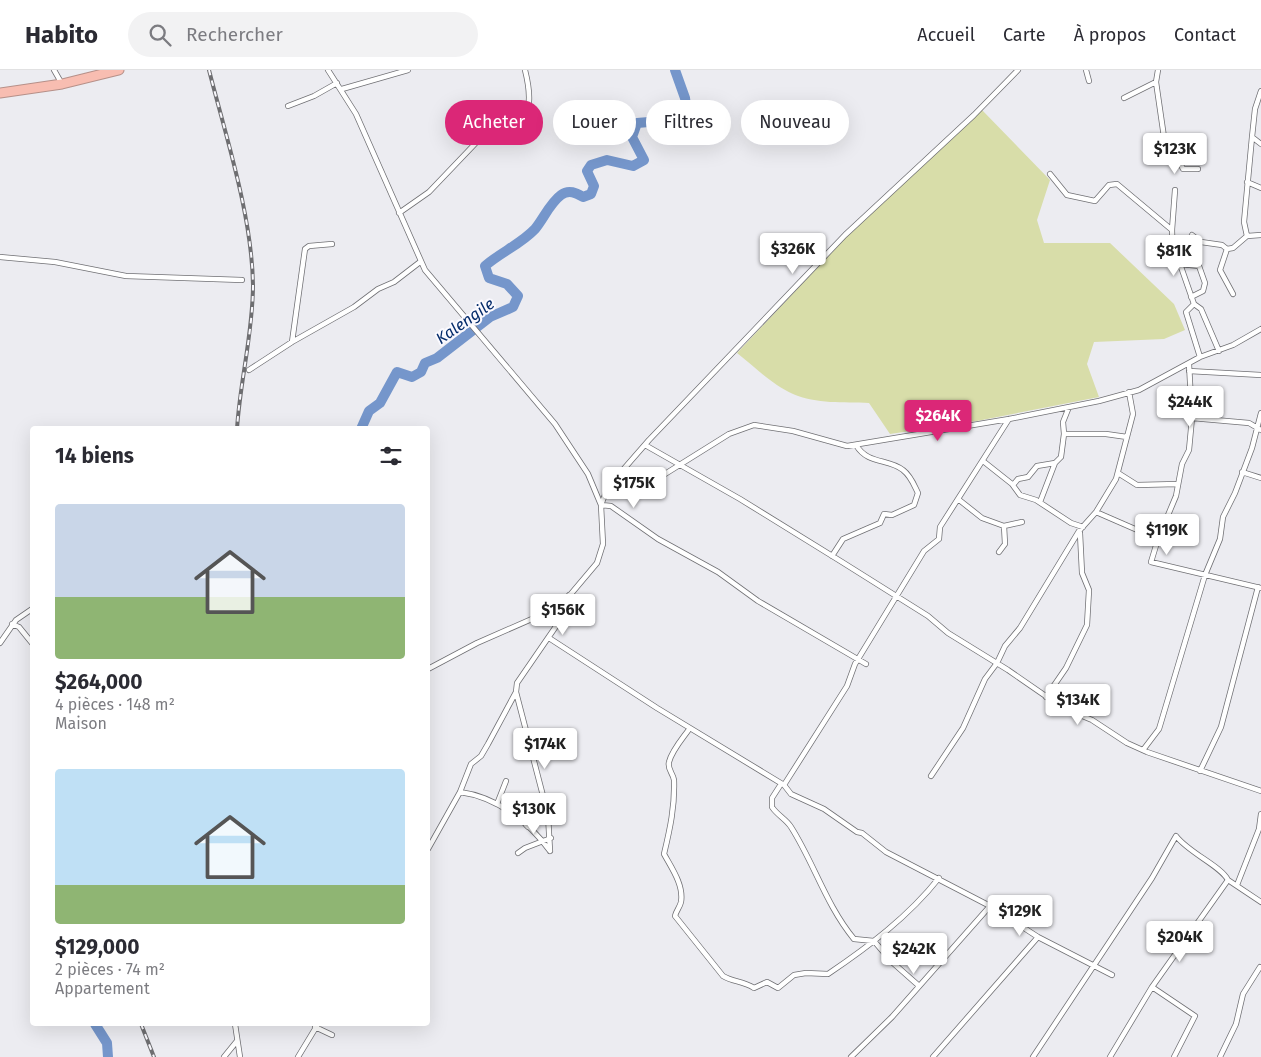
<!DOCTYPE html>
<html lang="fr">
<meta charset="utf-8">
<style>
:root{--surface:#fff;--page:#f2f2f3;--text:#2b2b33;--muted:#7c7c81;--line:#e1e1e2;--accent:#db2777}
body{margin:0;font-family:"Fira Sans",sans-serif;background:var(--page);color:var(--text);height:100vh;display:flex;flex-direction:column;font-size:19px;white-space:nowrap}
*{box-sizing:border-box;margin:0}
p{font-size:16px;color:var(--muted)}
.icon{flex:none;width:28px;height:28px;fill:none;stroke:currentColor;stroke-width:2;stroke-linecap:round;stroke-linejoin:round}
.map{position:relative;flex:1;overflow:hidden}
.side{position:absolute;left:30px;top:356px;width:400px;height:600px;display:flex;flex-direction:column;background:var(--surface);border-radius:5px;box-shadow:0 5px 20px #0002}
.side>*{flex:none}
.banner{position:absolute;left:445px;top:30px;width:475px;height:45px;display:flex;gap:10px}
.price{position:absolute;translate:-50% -42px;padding:0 11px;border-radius:5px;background:#fff;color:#222;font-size:16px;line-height:32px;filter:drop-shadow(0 1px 2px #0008)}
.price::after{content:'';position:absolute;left:50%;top:30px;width:15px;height:11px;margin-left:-8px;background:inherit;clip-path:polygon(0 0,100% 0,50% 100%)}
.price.on{background:var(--accent);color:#fff}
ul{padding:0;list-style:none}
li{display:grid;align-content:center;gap:10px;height:265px;padding:0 25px}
li span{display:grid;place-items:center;height:155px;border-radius:5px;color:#555}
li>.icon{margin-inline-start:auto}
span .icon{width:90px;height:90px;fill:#fffc;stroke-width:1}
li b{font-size:21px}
h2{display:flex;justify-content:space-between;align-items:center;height:60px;padding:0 25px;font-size:21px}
.pill{padding:0 18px;border-radius:22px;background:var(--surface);box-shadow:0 5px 20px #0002;font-size:18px;line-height:45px}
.pill.on{background:var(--accent);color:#fff}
header{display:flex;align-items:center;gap:30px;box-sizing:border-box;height:70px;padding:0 25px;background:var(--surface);border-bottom:1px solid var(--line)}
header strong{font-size:24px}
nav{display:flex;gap:28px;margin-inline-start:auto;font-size:18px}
.search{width:350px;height:45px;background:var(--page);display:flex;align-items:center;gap:12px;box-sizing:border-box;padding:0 18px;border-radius:28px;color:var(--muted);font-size:19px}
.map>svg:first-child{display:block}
.green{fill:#d8dda9}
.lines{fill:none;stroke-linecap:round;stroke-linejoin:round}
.river{stroke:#7596cb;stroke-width:10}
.street-casing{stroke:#707074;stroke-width:6}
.highway-casing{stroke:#b69089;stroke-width:11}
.street{stroke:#fff;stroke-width:4.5}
.highway{stroke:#f8bdb1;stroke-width:9}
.rail-casing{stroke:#6e6e71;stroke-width:4}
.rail{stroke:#faf9fe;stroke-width:2;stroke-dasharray:5.5;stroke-linecap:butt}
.labels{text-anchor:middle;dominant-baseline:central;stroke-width:4;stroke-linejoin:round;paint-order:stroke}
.water-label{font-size:16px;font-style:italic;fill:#042b6a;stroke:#faf9fe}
</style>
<header>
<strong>Habito</strong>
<div class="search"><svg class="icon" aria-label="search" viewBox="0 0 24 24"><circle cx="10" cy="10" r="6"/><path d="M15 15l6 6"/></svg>Rechercher</div>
<nav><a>Accueil</a><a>Carte</a><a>À propos</a><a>Contact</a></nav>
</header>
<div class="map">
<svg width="1261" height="987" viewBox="0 0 1261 987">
<rect width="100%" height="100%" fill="#ececf1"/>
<path class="green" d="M 982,40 L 1050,110 L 1037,150 L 1044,173 L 1110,173 L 1174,234 L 1185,260 L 1164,269 L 1094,272 L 1087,294 L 1099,327 L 977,351 L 890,364 L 869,333 C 844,332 816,334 793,324 C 772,315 755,297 737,283 L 847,166 Z"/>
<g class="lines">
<path class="river" d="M 361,359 L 369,341 L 380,333 L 397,302 L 412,307 L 421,302 L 425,293 L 437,288 L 490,247 L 513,237 L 518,226 L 507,214 L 489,208 L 485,196 C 501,182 521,174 535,159 C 544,148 550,133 561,125 C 569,119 576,123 583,127 L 591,124 L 594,116 L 587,101 L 591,95 L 607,90 L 633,96 L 644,90 L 632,67 L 637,53 L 649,52 L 682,66 L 689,57 L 685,28 L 675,0
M 95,954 L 107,973 L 108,987"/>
<g class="street-casing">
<path id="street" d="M 54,0 L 62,14
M 328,0 L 356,44 L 425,200 L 555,354 L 588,404 L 601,435 L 603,474 L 597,493 L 570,525 L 550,541 L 477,573 L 428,599
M 1086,0 L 1089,11
M 1156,12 L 1165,74 L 1176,85 L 1183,99 L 1198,99
M 342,19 L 408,0
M 1261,21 L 1255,39 L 1252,67 L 1261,74
M 1124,28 L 1156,12 L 1158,0
M 288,36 L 314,26 L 337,13
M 1252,67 L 1244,152 L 1247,166 L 1261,165
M 1050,104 L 1067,125 L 1095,131 L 1109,115 L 1117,114 L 1172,160
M 1247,112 L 1261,118
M 1175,120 L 1172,160 L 1173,187 L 1180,194 L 1194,234 L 1186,242 L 1200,287
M 399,143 L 429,122 L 492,56 C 499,55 510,57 516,54 C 535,45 529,16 525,0
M 1192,165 L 1201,172 L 1222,175 L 1227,179 L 1233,178 L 1247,166
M 1227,179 L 1220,200 L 1233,224
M 0,187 L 55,192 L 126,206 L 242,210
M 1180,194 L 1199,196 L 1205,213 L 1203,221 L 1191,227
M 1194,234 L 1201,239 L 1219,281
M 292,272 L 305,179 L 309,176 L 332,174
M 1189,294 L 1192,348 L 1249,353 L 1261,360
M 249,300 L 292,272 L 354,237 L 378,219 L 394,212 L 420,192
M 1189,301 L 1261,305
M 1069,337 L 1063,352 L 1064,364 L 1106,364 L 1127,367
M 645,375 L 740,429 L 842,492 L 928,546 L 948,563 L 1008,600 L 1063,638 L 1092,650 L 1127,673 L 1147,682 L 1261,721
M 983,391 L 1012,414 L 1020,425 L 1036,430 L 1071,453 L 1083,457
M 1242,402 L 1261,408
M 1118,403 L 1137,415 L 1178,414
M 1013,415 L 1018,409 L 1028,407 L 1037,396 L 1055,393 L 1061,387 L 1064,364
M 608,417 L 638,413 L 665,404 L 729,364 L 754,355 L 793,361 L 847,376 L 1009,349 L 1099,331 L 1139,320 L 1200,287 L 1233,275 L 1261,259
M 958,429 L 982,448 L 1004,456
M 1040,432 L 1055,393
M 1096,442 L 1158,469 L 1151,492 L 1261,518
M 1158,469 L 1176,426 L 1182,394 L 1189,380 L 1192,348
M 1158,469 L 1161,467 L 1173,468
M 999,482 L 1005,474 L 1004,456 L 1022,452
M 832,486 L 843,469 L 880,453 L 884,444 L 892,445 L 914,435 L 918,423 C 914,415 911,406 903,400 C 888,388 868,395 856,375
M 12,554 L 19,557 L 32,573
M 549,568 L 657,638 L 784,715 L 791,724 L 824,739 L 857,762 L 862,763 L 886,782 L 990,836 L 1038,867 L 1112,905
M 0,573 L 16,550 L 32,539
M 866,594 L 758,531 L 718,502 L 658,469 L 611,436 L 601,435 L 608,417 L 649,370 L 845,165 L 974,45 L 1018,0
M 516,622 L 548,745 L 550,781
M 1046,627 L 1066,598 L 1087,555 L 1089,520 L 1082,503 L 1080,463
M 690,658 C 683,668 672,680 669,692 C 667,699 673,703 674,710 C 675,736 670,759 664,784 C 671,797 684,815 681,832 C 680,837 676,841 675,846 L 723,906 C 733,912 743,911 754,918 L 767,912 L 778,918 L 794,905 L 806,903 L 828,904 C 868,877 908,847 939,808
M 1143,680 L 1159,659 L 1205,505 L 1220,469 L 1223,447 L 1235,423 L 1252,378 L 1261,343
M 1200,701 L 1221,657 L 1258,517
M 931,706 L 963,658 L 985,609 L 997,593 L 1005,576 L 1020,558 L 1079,461 L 1096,442 L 1116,409 L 1133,344 L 1129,322
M 781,714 L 772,728 L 772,737 C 777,745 786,749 791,757 C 814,793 826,835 854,869 L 874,871 L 892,892 L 918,915
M 784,715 L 847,616 L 855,594 L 924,481 L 939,469 L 940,457 L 1009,349
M 460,722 C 497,727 529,752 550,781
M 497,734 L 506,711
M 526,755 L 528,757 L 548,743
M 428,779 L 460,722 L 471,694 L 481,686 L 488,674 L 516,622 L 517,613 L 561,549 L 569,525
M 518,783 L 525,778 L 551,768
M 1237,815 L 1259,759 L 1261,744
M 1152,917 L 1195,946 L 1174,987
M 235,954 L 240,987
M 315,957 L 332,965
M 224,987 L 237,971
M 298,987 L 318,954
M 851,987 L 892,947 L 990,836
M 933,987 L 1038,867
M 1033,987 L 1152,808 L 1176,766 C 1189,783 1221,796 1228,810
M 1110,987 L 1152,917 L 1228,810 L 1261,832
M 1220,987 L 1236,954 L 1243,924 L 1260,897"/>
</g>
<g class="highway-casing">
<path id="highway" d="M 0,23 L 62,14 L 119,0"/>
</g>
<use href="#street" class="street"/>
<use href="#highway" class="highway"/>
<g class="rail-casing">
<path id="rail" d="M 209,0 C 226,67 252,146 253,215 C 253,263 240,311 237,359
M 141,954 L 154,987"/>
</g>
<use href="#rail" class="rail"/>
</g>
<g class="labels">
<g class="water-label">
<text transform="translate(465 251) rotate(-35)">Kalengile</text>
</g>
</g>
</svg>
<b class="price" style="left:1175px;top:105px">$123K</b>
<b class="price" style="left:793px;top:205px">$326K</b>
<b class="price" style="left:1174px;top:207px">$81K</b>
<b class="price" style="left:1190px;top:358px">$244K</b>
<b class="price on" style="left:938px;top:372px">$264K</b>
<b class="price" style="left:634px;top:439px">$175K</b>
<b class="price" style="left:1167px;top:486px">$119K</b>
<b class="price" style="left:563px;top:566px">$156K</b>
<b class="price" style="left:1078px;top:656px">$134K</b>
<b class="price" style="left:545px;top:700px">$174K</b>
<b class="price" style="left:534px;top:765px">$130K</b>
<b class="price" style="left:1020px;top:867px">$129K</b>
<b class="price" style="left:1180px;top:893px">$204K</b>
<b class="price" style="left:914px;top:905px">$242K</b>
<div class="banner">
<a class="pill on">Acheter</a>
<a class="pill">Louer</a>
<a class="pill">Filtres</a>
<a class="pill">Nouveau</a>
</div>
<section class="side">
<h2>14 biens<svg class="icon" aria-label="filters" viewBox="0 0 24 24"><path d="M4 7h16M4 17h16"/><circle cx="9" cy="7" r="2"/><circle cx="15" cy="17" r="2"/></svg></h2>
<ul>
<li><span style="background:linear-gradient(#c9d6e8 60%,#8fb573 0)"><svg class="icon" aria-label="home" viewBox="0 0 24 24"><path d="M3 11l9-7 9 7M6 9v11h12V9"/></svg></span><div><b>$264,000</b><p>4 pièces · 148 m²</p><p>Maison</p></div></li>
<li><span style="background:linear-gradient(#bfe0f5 75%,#8fb573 0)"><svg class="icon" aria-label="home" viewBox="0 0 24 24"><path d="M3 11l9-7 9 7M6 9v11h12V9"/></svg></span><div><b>$129,000</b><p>2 pièces · 74 m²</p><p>Appartement</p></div></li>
</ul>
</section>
</div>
